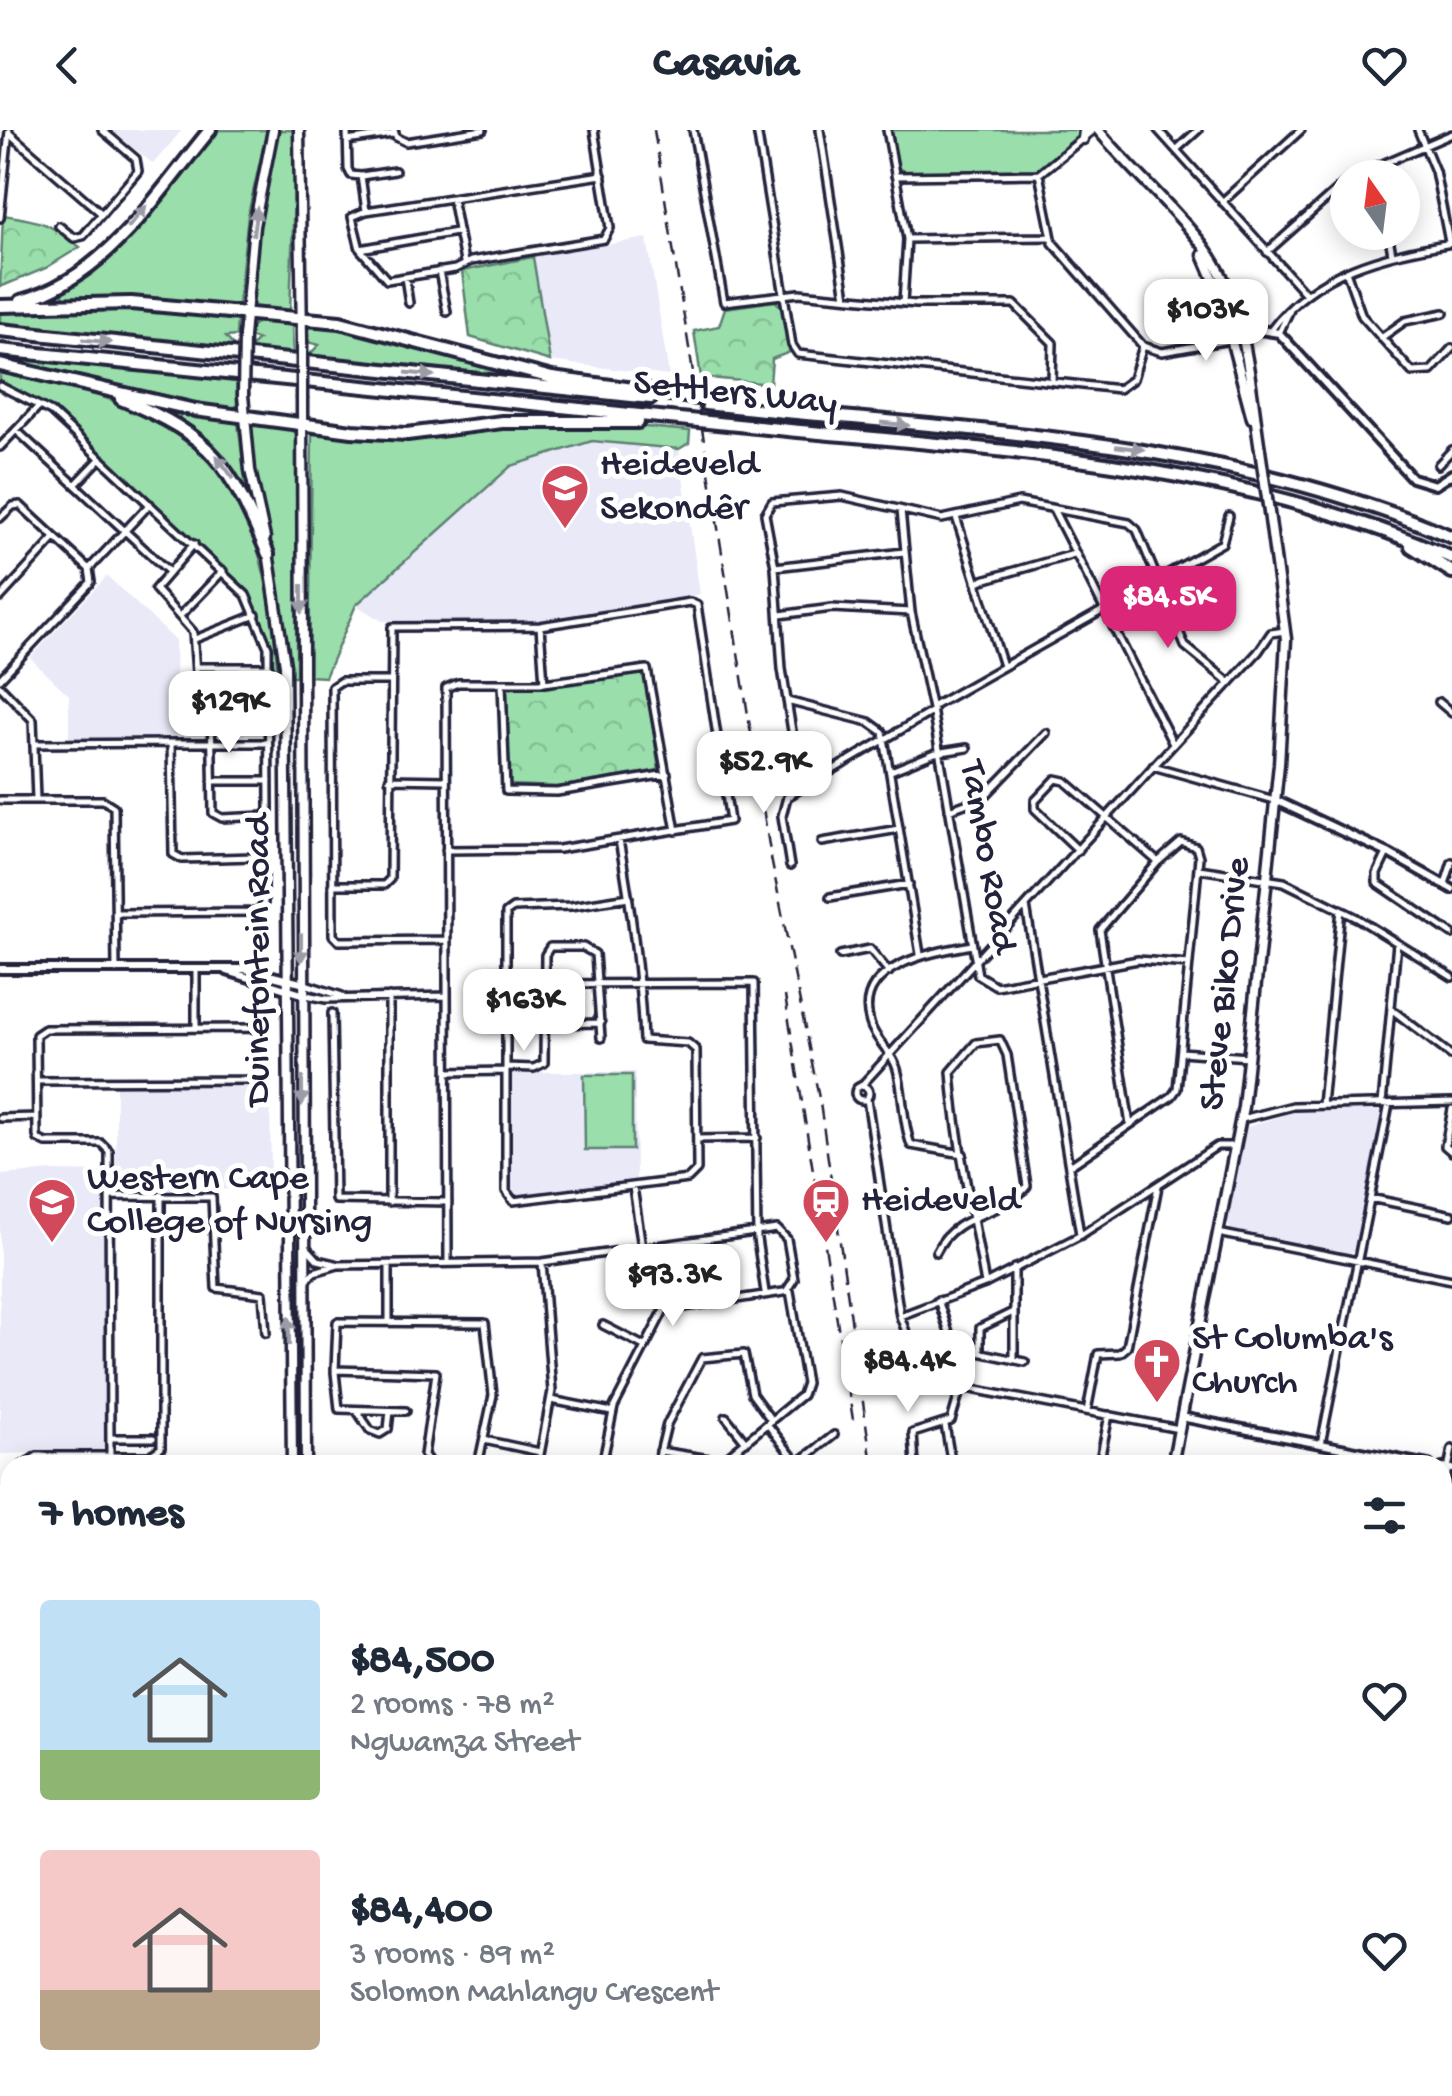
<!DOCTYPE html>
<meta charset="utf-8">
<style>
:root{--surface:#fff;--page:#f2f2f3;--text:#1f2937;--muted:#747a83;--accent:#db2777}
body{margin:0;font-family:"Gochi Hand",sans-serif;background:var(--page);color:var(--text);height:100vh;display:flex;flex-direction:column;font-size:38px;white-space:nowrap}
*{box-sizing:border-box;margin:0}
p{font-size:32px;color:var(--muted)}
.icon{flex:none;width:55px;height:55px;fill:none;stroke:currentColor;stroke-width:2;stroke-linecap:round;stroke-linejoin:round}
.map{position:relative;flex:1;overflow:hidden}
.drawer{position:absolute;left:0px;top:1325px;width:1452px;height:642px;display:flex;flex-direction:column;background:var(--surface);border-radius:30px 30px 0 0;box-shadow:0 5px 25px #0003}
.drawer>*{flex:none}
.needle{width:65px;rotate:346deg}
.buttons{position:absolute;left:1330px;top:30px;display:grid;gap:20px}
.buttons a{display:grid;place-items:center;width:90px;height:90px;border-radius:50%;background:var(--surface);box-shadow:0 5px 25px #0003;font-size:50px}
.price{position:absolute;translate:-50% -85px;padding:0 22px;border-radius:20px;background:#fff;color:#222;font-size:32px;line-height:65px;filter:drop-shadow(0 2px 5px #0008)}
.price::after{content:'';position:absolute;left:50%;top:60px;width:30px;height:22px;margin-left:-15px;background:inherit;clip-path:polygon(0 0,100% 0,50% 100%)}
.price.current{background:var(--accent);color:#fff}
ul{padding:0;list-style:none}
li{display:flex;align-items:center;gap:30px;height:250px;padding:0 40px}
li span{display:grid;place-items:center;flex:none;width:280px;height:200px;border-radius:10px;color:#555}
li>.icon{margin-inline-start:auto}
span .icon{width:120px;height:120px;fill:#fffc;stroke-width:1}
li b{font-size:42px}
h2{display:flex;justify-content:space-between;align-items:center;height:120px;padding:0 40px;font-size:42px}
header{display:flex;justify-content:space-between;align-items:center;height:130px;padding:0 40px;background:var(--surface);font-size:45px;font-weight:800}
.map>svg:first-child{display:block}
.built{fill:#e9e9f8}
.grass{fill:#99deab;stroke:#5e8073;stroke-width:2.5}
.forest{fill:url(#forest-crowns);stroke:#5e8073;stroke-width:2.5}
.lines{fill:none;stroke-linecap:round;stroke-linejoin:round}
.stream{stroke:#6393a2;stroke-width:2.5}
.canal{stroke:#8edfe6;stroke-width:6}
.minor-casing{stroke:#22223b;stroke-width:12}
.tertiary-casing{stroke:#22223b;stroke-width:14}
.secondary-casing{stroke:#22223b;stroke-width:15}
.primary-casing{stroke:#22223b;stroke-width:15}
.motorway-casing{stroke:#22223b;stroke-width:18}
.minor{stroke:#fff;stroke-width:5}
.tertiary{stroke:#fff;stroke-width:6}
.secondary{stroke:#fff;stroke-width:8}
.primary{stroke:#fff;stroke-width:8}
.motorway{stroke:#fff;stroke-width:10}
.rail{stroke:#22223b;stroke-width:2.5;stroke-dasharray:15 8;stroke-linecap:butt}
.secondary-bridge-casing{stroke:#22223b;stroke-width:15;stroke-linecap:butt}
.primary-bridge-casing{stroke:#22223b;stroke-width:15;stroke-linecap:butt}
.motorway-bridge-casing{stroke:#22223b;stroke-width:18;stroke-linecap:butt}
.secondary-bridge{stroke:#fff;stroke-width:8}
.primary-bridge{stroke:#fff;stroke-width:8}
.motorway-bridge{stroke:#fff;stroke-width:10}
.oneway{fill:#9c9ca7}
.labels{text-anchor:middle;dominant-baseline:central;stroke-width:10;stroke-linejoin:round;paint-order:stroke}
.street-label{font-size:38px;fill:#22223b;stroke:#fff}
.poi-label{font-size:38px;fill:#22223b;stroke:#fff;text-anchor:start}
</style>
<header><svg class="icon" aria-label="back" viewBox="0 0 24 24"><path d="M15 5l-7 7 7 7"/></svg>Casavia<svg class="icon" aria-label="heart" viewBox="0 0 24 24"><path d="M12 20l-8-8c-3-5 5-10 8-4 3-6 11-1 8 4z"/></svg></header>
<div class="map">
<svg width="1452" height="1966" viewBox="0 0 1452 1966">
<defs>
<pattern id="forest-crowns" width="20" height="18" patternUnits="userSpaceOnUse" patternTransform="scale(2.5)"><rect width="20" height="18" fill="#99deab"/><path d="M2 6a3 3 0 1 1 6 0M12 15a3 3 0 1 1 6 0" fill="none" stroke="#84be94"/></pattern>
</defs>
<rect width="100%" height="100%" fill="#fff"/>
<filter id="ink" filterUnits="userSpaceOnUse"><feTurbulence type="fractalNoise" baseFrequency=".01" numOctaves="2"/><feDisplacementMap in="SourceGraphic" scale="20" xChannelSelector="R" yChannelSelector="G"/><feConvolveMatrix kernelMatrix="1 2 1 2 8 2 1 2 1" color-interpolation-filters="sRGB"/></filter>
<g filter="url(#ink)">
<path class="built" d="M 112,0 L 182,0 L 153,34 Z
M 647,108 L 669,246 L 550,231 L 533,127 Z
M 592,311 L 679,319 L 700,464 L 540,491 L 382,491 L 356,475 L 511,336 Z
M 107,446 L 175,510 L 176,609 L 69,609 L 69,565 L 30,528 Z
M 512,942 L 635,942 L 636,1051 L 517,1067 L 512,1062 Z
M 270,954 L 271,1059 L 121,1060 L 116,1055 L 116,955 Z
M 1382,980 L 1355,1119 L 1350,1123 L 1230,1099 L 1226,1090 L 1247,997 L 1294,982 Z
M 54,1041 L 104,1042 L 105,1317 L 100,1321 L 0,1324 L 0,1045 Z"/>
<path class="grass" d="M 216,0 L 267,0 L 248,85 L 238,176 L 63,167 L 63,160 L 106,129 Z
M 277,0 L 296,0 L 290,183 L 250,178 L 255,110 Z
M 889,0 L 1080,0 L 1077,8 L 1039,40 L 906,43 L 896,36 Z
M 115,176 L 233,187 L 237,189 L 236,206 L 226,207 L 236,219 L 0,195 L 0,181 Z
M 262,190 L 292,196 L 293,225 L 247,220 L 258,210 L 248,206 L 249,197 Z
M 308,194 L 383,206 L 512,247 L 308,226 L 319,215 L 308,212 Z
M 7,226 L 236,249 L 237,275 L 232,280 L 6,230 Z
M 0,241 C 46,253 97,262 141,281 C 250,327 273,446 278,553 L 271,554 L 267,506 L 243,458 L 53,278 L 0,254 Z
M 158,279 L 238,292 L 246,357 L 205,310 Z
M 254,294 L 291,298 L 297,304 L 296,546 L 290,546 C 285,461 257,382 250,298 Z
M 612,294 L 690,301 L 689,313 L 679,319 L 592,311 L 511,336 L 356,475 L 325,547 L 309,546 L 312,304 L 378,306 L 519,295 Z
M 584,945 L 632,945 L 632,1020 L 585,1020 Z"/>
<path class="forest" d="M 3,85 C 44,91 50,94 80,117 L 46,138 L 0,157 Z
M 533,127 L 550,231 L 470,207 L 462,141 Z
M 775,171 L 783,178 L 790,222 L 772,229 L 770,254 L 701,247 L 694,201 L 719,196 L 725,178 Z
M 645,543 L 659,640 L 558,657 L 509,655 L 507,559 Z"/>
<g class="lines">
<path class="stream" d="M 719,1958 L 721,1966"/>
<path class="canal" d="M 0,1734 L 10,1747"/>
<g class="minor-casing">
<path id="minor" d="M 347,0 L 348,39 L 351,45 L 361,46
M 394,0 L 396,7 L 406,12 L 483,0
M 594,0 L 610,98 L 604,109 L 471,131 L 455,139 L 387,150 L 360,119 L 352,87 L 366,81 L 602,45
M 693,0 L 724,172 L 799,163 L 916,174 L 1014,174 L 1053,213 L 1052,252
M 757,0 L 792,215 L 798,224 L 1119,259 L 1133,249 L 1143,216
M 820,0 L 846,167
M 887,0 L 907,109 L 903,173
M 1158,0 L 1305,163
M 1418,0 L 1435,41 L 1449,112
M 9,3 L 102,84
M 347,11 L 393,4
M 1176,20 L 1198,0
M 1039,44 L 1053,113 L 1143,216 L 1162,222 L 1230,210
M 361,46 L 366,81
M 361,46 L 395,41
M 895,46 L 1039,44 L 1093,0
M 1350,48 L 1452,4
M 452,68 L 464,132
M 1222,72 L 1301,0
M 0,88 L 9,1
M 59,96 L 74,108 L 83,106 L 138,41 L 136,29 L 102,0
M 1388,102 L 1392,124
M 907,109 L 1049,107
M 360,119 L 456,102
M 1267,122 L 1348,50
M 439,141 L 447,182
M 1346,141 L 1362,186 L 1412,242 L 1431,241 L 1452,218
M 405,147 L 409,173
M 1271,200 C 1316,140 1382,125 1452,113
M 1279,203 L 1290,180
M 1381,208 L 1405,191 L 1444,183
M 0,256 L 51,282 L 246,465 L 268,517 L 269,680 L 265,686 L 222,688 L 213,683 L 211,574
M 16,300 L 168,441
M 0,317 L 39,276
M 1438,335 L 1452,320
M 76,354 L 101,328
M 1053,379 L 1172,612
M 901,380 L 911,482 L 932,579 L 978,845 L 996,856 L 1138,830 L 1189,834
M 956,387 L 1003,536
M 0,388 L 13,376 L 20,375 L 89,439
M 194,414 L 155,459 L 193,502 L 198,570 L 206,574 L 268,573
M 775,437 L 904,422
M 976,452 L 1074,424
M 0,468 L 55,408
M 780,485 L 832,478 L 911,482
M 180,486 L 223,441
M 540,496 L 544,553
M 195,509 L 256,485
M 197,537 L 269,537
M 0,549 L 91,452 L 89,439 L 150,374
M 389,551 L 341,551 L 332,557 L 333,805 L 339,811 L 447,810
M 502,554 L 506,661 L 557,662 L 667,644
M 0,556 L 33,590 L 36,669
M 787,571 L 869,592 L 883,602 L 920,824
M 1439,572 L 1452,583
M 932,577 L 1222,413 L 1229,386
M 171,613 L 268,613
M 35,614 L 171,613 L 173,724 L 182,729 L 255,727 L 264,734 L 264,773 L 259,782 L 116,783
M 1153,636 L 1274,670
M 891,641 L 935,623 L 967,618
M 389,649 L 445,650
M 212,651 L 269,651
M 801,657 L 782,539 L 775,437 L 765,384 L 772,372 L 842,366 L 942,389 L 1019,372 L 1129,393 L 1137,400 L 1185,516 L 1230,553
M 0,670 L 103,670 L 114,677 L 116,840
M 949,680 L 984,667 L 1046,603
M 619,710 C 631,777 640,842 643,910 L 688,913 L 696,920 L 697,1040 L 688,1049 L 513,1071 L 506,1061 L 506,783 L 513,778 L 571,776 L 629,767
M 822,712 L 899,699
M 1078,720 L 1035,679 L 1035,671 L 1056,649 L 1065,651 L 1158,732
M 1387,723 L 1377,744 L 1377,753 L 1452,804
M 790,736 L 782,686 L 787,667 L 933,581
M 1199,739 L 1284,752 L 1357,788 L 1452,847
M 1445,754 L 1452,732
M 332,755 L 384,755 L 390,749 L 392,497 L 540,496 L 690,472 L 697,475 L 730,691 L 559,719 L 446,720
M 830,767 L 909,754
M 1026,776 L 1080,1104
M 840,825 L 870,819 L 889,842
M 305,854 L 342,866
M 545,854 L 754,853 L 757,1109 L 765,1162
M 306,865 L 326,869 L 447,866
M 389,867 L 389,1072
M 1391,879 L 1452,926
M 332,883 L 335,1070 L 448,1072
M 545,894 L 601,893
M 196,898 L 196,839
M 1181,922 L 1248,927
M 506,937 L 534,938 L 544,933 L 545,825 L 550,817 L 583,817 L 595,824 L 601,908
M 447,942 L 506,941
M 37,951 L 256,950 L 263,942 L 263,906 L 254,898 L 45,899 L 36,905 L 36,907 L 37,1006 L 38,1009 L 46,1013 L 101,1013 L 109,1021 L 110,1326
M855 963a7 7 0 1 1 14 0a7 7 0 1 1-14 0Z
M 861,956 L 1258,522 L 1271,503 L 1285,501
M 867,969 L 900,1186 L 921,1242 L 946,1254 L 1179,1299
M 1382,974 L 1397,813
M 1322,975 L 1341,779
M 1452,979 L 1445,1016 L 1452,1022
M 0,988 L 37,987
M 1242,989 L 1293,976 L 1452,972
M 697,1009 L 757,1008
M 963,1024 L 911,1015 C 902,991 904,964 897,939 C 892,921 875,911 870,893 C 852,835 933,822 972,815
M 1070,1036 L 1172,966 L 1177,959 L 1199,727 L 1196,717 L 1181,712 L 1158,732 L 1100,800 L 1130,995
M 633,1057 L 642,1117
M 109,1066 L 212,1067 L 216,1158 L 263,1164 L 266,1203
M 1370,1068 L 1452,1085
M 1218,1103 L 1452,1150
M 307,1118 L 318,1130 L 335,1134
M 936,1122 C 956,1080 1003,1088 1027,1056 L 1007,925 L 1000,910 L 976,913 L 951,942 C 956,1013 973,1084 985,1154
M 448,1133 L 446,558 L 458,553 L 544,553 L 647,539 L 676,701
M 305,1152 L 314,1142 L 338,1135 L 542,1132 L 777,1099 L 787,1109 L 794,1149 L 787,1160
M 938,1170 L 954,1217 L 1025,1232
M 900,1186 L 985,1154 L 1081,1105 L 1217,1016 L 1236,1016
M 389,1190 L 389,1134
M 603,1195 L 644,1216
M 980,1222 L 980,1198 L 1013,1182
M 1014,1230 L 1014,1138
M 335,1242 L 339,1279 L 406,1281
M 551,1270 L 612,1282
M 357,1281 L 370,1300 L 380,1304 L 388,1299 L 390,1281
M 1087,1281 L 1098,1224 L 1120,1223 L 1127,1217 L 1158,1056
M 726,1287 L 746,1312
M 768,1295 L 799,1335
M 945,1295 L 951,1330
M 111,1308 L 153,1308
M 484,1310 L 540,1322
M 1321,1314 L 1389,974
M 798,1333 L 834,1305
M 23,1335 L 37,1326 L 149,1326 L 161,1318 L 161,1065
M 431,1335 L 424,1325 L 436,1243 L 335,1240 L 337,1192 L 485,1193 L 493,1265 L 478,1335
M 538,1335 L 552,1261 L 542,1132
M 602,1335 L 614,1277 L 664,1180 L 790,1161 L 806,1253 L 802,1265 L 722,1331 L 660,1321
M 657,1335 L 667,1294 L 702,1228 L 744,1224 L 752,1264 L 771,1290
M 915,1335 L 913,1303 L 951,1291 L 961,1257
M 1099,1335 L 1109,1285
M 1442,1368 L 1452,1319
M 1442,1404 L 1452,1406
M 1442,1465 L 1452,1467
M 1442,1527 L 1452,1529
M 0,1554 L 10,1554
M 0,1650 L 0,1554
M 1442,1664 L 1452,1666
M 0,1681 L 10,1681
M 1442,1789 L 1452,1797
M 62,1958 L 62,1966
M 733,1958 L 735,1966
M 777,1958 L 779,1966
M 833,1958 L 835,1966
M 884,1958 L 885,1966
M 929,1958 L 931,1966
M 987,1958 L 989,1966
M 1044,1958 L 1045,1966
M 1270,1958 L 1276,1966
M 1273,1961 L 1284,1958
M 267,1966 L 281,1958
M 388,1966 L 403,1958
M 1159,1966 L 1172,1958"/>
</g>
<g class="tertiary-casing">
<path id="tertiary" d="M 1232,210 L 1260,200 L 1279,203 L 1412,348 L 1435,355 L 1452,344
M 1275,670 L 1390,724 L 1452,759
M 0,839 L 245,839 L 301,853
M 227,841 L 302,864
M 1181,1287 L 1429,1335
M 1442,1338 L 1452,1339
M 1442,1855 L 1452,1847
M 687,1958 L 689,1966"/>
</g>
<g class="secondary-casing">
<path id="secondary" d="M 1098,0 C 1131,39 1170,74 1202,114 C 1248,173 1249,251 1260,320
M 1083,9 L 1084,0
M 1203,125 L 1218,160 L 1252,288
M 1172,1335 L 1243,977 L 1279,634 L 1286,509 L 1268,375
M 0,1363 L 10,1362
M 0,1384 L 10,1382
M 1442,1593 L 1452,1595
M 1415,1958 L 1419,1966"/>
</g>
<g class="primary-casing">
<path id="primary" d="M 299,0 L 302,211
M 244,207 L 254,96 L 273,0
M 243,265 L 250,340 L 265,408
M 302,269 L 306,1335
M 268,422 L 285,535 L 292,1335
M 419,1958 L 424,1966
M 438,1958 L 443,1966"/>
</g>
<g class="motorway-casing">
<path id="motorway" d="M 21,171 C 106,148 156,65 210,0
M 0,176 L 131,173 L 340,192 L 552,248 L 685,266
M 0,200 L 651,268
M 0,220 L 689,290
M 0,235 L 195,280 L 352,301 L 407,304 L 502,292 L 638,292
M 121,269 C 215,307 229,335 268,424
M 705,274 C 957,301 1217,305 1452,407
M 708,292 C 959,319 1218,324 1452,428
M 1411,416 L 1452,442"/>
</g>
<use href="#minor" class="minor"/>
<use href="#tertiary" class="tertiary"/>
<use href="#secondary" class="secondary"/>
<use href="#primary" class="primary"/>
<use href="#motorway" class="motorway"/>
<path class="rail" d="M 654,0 L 771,728 L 820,973 L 872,1335
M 785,866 L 854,1296
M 974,1958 L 975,1966"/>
<g class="secondary-bridge-casing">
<path id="secondary-bridge" d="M 1260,320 L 1268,375"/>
</g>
<g class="primary-bridge-casing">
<path id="primary-bridge" d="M 243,265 L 244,207
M 302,269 L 302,211"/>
</g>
<g class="motorway-bridge-casing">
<path id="motorway-bridge" d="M 685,266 L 704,269
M 689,290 L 708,292"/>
</g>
<use href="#secondary-bridge" class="secondary-bridge"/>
<use href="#primary-bridge" class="primary-bridge"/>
<use href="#motorway-bridge" class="motorway-bridge"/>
</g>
<defs><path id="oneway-solid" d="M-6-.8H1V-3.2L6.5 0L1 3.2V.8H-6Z" transform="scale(2.5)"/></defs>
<g class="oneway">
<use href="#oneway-solid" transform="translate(137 87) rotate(-50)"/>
<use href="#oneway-solid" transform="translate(255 91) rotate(-82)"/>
<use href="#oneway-solid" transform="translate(97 211) rotate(6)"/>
<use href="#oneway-solid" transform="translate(420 244) rotate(6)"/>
<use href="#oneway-solid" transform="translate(895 294) rotate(6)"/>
<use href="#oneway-solid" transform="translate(1130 318) rotate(7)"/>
<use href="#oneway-solid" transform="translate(225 337) rotate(-127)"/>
<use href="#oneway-solid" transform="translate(302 469) rotate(90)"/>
<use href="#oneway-solid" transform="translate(301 818) rotate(90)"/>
<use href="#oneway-solid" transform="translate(302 961) rotate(90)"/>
<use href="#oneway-solid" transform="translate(289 1201) rotate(-90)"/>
</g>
</g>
<defs>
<g id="school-pin" transform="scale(2.5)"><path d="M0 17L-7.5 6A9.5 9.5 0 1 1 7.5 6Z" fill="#d1495b" stroke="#fff"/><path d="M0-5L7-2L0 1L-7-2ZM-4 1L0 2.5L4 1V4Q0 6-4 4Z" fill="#fff"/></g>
<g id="university-pin" transform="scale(2.5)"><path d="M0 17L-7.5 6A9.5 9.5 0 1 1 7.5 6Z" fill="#d1495b" stroke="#fff"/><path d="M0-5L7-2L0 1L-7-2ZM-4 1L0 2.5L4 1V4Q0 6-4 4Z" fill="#fff"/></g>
<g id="station-pin" transform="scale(2.5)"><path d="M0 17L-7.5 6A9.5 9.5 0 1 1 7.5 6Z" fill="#d1495b" stroke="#fff"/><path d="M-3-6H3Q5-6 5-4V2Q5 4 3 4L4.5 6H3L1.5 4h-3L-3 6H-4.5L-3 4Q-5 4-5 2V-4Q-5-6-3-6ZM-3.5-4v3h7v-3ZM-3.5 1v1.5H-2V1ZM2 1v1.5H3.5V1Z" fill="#fff"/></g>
<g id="church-pin" transform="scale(2.5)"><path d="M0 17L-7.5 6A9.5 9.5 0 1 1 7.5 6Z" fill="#d1495b" stroke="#fff"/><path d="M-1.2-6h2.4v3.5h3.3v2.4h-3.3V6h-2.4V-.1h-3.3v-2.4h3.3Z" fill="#fff"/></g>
</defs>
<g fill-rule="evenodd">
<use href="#school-pin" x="565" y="358"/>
<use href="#university-pin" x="52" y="1072"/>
<use href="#station-pin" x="826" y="1072"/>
<use href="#church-pin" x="1157" y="1232"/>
</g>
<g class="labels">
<g class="street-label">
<text transform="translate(735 265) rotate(6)">Settlers Way</text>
<text transform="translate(986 727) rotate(80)">Tambo Road</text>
<text transform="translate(260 830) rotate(-90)">Duinefontein Road</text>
<text transform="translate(1227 854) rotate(-84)">Steve Biko Drive</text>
</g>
<g class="poi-label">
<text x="600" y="336">Heideveld<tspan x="600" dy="44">Sekondêr</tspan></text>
<text x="87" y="1050">Western Cape<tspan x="87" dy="44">College of Nursing</tspan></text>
<text x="861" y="1072">Heideveld</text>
<text x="1192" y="1210">St Columba's<tspan x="1192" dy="44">Church</tspan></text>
</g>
</g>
</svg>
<div class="buttons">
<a><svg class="needle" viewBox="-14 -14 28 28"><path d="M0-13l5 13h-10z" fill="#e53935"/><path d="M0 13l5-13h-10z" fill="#747a83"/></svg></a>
</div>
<b class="price" style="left:1206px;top:234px">$103K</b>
<b class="price current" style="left:1168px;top:521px">$84.5K</b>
<b class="price" style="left:229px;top:626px">$129K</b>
<b class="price" style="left:764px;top:686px">$52.9K</b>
<b class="price" style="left:524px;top:924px">$163K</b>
<b class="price" style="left:673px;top:1199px">$93.3K</b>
<b class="price" style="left:908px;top:1285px">$84.4K</b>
<section class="drawer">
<h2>7 homes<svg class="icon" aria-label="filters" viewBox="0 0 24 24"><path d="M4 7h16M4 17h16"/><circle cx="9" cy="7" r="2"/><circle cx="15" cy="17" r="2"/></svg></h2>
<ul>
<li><span style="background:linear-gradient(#bfe0f5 75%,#8fb573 0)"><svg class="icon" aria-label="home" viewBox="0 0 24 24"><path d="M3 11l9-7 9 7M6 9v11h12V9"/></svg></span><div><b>$84,500</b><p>2 rooms · 78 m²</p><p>Ngwamza Street</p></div><svg class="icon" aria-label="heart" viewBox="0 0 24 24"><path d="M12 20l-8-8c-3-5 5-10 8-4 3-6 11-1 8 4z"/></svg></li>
<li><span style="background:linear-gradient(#f6c9c9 70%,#b9a48a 0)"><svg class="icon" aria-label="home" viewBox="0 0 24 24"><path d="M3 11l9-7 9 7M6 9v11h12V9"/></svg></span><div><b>$84,400</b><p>3 rooms · 89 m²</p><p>Solomon Mahlangu Crescent</p></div><svg class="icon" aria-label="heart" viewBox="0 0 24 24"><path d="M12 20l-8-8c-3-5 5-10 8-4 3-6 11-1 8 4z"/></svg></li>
</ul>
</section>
</div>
